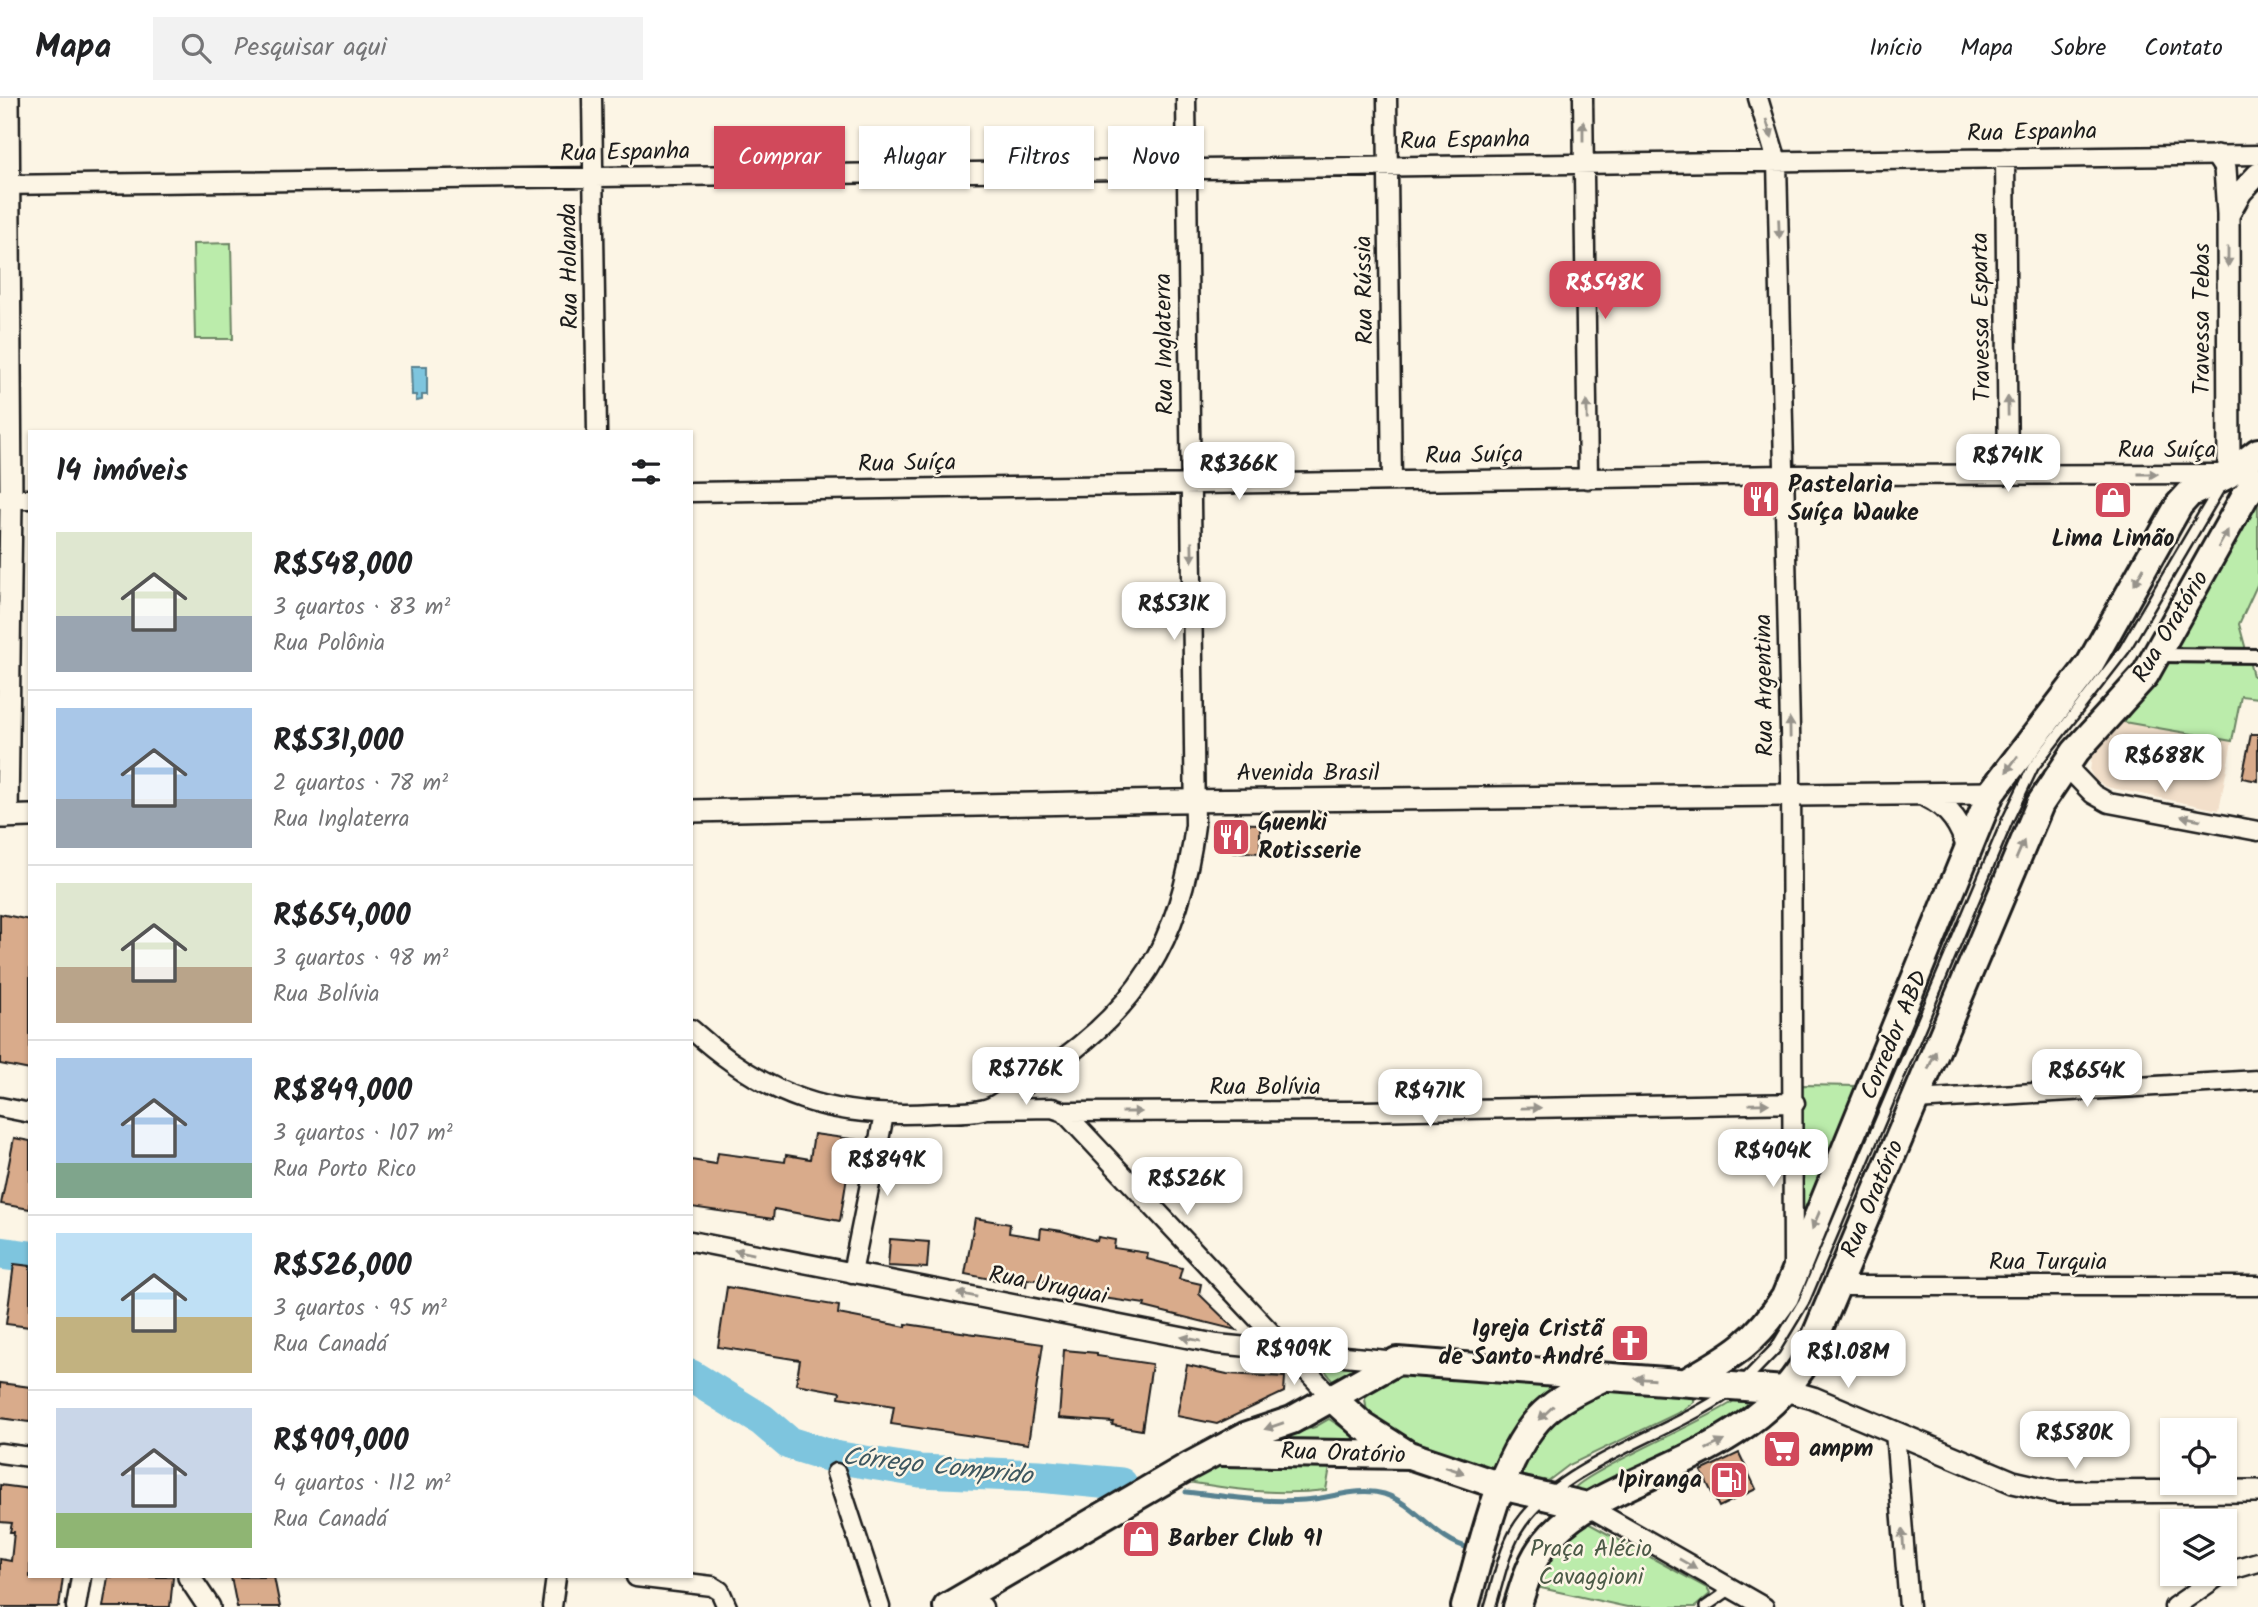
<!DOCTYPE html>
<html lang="pt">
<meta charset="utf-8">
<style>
:root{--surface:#fff;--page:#f2f2f2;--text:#202124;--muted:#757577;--line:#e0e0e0;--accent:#d1495b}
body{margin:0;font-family:Kalam,sans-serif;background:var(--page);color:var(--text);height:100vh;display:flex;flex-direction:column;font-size:26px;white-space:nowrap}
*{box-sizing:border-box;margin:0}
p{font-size:23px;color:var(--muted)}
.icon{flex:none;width:38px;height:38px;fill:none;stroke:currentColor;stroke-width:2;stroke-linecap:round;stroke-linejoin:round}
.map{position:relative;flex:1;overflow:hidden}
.side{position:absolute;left:28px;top:332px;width:665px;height:1148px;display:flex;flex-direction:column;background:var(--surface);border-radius:0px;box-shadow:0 2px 5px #0004}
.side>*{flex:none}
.hud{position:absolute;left:714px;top:28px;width:665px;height:63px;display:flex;gap:14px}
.tools{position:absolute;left:2160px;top:1320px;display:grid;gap:14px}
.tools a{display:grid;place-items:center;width:77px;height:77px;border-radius:0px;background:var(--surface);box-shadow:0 2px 5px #0004;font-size:35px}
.price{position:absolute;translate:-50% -60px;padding:0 16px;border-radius:14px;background:#fff;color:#222;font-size:23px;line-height:46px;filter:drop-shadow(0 2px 4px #0008)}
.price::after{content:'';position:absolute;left:50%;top:42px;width:21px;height:16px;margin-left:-10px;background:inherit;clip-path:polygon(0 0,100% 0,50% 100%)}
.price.on{background:var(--accent);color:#fff}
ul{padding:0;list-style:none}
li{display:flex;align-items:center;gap:21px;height:175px;padding:0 28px}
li+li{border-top:2px solid var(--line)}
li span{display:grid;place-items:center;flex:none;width:196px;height:140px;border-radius:0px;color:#555}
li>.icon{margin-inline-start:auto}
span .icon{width:84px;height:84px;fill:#fffc;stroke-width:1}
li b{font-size:30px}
h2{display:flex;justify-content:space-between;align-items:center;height:84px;padding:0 28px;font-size:30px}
.pill{padding:0 24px;border-radius:0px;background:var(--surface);box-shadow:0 2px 5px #0004;font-size:24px;line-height:63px}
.pill.on{background:var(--accent);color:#fff}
header{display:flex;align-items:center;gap:42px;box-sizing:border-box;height:98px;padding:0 35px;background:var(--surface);border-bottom:2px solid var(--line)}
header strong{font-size:33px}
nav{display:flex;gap:38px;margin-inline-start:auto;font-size:24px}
.search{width:490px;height:63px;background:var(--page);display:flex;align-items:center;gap:18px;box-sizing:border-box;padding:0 24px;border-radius:0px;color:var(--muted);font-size:26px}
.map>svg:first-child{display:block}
.built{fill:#f2dfca}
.green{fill:#bbecab;stroke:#6c8464;stroke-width:2}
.water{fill:#7ec5de;stroke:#578190;stroke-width:2}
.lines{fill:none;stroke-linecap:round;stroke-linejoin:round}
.stream{stroke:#578190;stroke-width:5}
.river{stroke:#7ec5de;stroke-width:33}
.building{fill:#d9ab8b;stroke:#1c1c1c;stroke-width:2}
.service-casing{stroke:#1c1c1c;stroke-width:14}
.pedestrian-casing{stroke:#1c1c1c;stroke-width:18}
.minor-casing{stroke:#1c1c1c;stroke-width:23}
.tertiary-casing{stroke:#1c1c1c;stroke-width:26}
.primary-casing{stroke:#1c1c1c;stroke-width:32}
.service{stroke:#fcf5e5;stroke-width:9}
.pedestrian{stroke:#fcf5e5;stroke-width:12}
.minor{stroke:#fcf5e5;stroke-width:18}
.tertiary{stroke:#fcf5e5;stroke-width:21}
.primary{stroke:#fcf5e5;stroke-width:26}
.oneway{fill:#97938b}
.labels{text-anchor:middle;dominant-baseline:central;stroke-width:5;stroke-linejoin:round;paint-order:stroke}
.street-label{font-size:24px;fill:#1c1c1c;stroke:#fcf5e5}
.poi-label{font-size:24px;font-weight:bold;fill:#1c1c1c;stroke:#fcf5e5;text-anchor:start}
.park-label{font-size:24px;fill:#4c5a47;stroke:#fcf5e5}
.water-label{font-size:26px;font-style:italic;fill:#3e5760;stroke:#fcf5e5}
</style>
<header>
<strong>Mapa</strong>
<div class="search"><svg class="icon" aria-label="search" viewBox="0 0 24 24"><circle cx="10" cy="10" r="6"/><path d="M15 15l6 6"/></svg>Pesquisar aqui</div>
<nav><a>Início</a><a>Mapa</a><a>Sobre</a><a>Contato</a></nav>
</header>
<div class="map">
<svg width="2258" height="1509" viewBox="0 0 2258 1509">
<rect width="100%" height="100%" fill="#fcf5e5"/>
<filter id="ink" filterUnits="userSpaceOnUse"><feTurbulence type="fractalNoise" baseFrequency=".0143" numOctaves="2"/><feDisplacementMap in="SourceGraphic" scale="14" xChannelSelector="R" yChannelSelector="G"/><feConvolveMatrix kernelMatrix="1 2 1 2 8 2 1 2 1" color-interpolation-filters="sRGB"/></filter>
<g filter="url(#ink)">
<path class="built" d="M 2124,624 L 2232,643 L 2219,712 L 2107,689 L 2095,682 L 2090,673 L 2092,657 Z"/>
<path class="green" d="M 231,145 L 233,241 L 195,241 L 193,146 Z
M 2258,398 L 2258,485 L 2239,526 L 2253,578 L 2258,578 L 2258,600 L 2241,598 L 2232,643 L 2124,624 L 2174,554 Z
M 1802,987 L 1859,988 L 1800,1131 Z
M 1317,1262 L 1360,1264 L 1363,1270 L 1334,1284 Z
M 1421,1276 L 1545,1285 L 1554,1290 L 1495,1375 L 1415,1351 L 1367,1315 L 1365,1301 C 1372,1279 1402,1278 1421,1276 Z
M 1620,1291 L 1694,1300 L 1694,1304 L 1682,1313 L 1569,1367 L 1548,1383 L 1519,1377 L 1539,1331 L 1590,1298 Z
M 1734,1303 L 1756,1305 L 1747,1318 L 1591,1394 L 1579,1396 L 1572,1393 C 1581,1376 1706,1323 1734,1303 Z
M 1329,1321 L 1366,1345 L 1280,1344 L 1282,1339 L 1315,1329 Z
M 1331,1363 L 1326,1392 C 1274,1398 1233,1391 1182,1383 L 1223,1366 Z
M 1586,1424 L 1707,1490 L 1710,1496 L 1695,1509 L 1627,1509 L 1532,1488 L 1549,1452 Z"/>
<path class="water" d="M 411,268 L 427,268 L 427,297 L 422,297 L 422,302 L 416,303 L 416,297 L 412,297 Z"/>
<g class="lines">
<path class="stream" d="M 1186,1394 C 1225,1398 1265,1405 1304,1402 C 1330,1401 1358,1388 1384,1396 C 1418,1407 1435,1442 1470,1450"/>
<path class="river" d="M 0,1155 L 30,1159
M 691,1278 L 762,1322 L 789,1345 L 834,1359 L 920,1373 L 1039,1378 L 1121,1386"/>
</g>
<path class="building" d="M 2251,636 L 2258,636 L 2258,683 L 2242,680 Z
M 1222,725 L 1260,726 L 1260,755 L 1221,753 Z
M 0,816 L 30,822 L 30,972 L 0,966 Z
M 814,1036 L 859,1042 L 855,1067 L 849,1066 L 840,1123 L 774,1111 L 773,1121 L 691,1109 L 691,1062 L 716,1066 L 718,1055 L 785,1064 L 786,1057 L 810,1061 Z
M 14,1040 L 30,1043 L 30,1111 L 1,1106 Z
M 975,1120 L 1010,1126 L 1009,1135 L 1040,1140 L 1041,1130 L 1062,1133 L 1097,1143 L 1098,1139 L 1115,1142 L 1114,1150 L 1148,1155 L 1147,1161 L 1182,1170 L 1179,1181 L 1201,1186 L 1199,1196 L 1236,1232 L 1144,1209 L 1145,1206 L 1089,1198 L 1060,1190 L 1061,1185 L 1027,1181 L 1026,1188 L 965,1176 Z
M 890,1141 L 929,1144 L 927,1170 L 888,1168 Z
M 14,1166 L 30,1168 L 30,1229 L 6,1226 Z
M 727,1189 L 839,1208 L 838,1216 L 906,1229 L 906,1226 L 1043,1246 L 1028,1346 L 891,1326 L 894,1308 L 839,1299 L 840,1294 L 796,1286 L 800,1262 L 718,1249 Z
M 1064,1252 L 1097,1255 L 1097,1258 L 1152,1266 L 1142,1332 L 1112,1327 L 1113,1324 L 1059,1320 Z
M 1187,1267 L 1227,1276 L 1285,1279 L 1284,1294 L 1217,1326 L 1177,1318 Z
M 0,1285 L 30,1289 L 30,1324 L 0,1320 Z
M 1739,1355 L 1756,1391 L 1719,1409 L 1701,1373 Z
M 0,1387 L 30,1391 L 30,1479 L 63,1479 L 59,1509 L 0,1509 L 0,1461 L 11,1463 L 14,1434 L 10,1434 L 12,1425 L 0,1424 Z
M 108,1479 L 173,1479 L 170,1509 L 103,1509 Z
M 231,1479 L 274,1479 L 280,1509 L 237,1509 Z"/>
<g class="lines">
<g class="service-casing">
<path id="service" d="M 1742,1285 L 1775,1251 L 1804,1203 L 2008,721 L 2033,669 L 2124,552 L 2220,389
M 1490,1509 C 1498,1484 1503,1456 1516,1433 C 1554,1368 1665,1339 1728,1295
M 1705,1509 L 1731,1491"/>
</g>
<g class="pedestrian-casing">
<path id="pedestrian" d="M 2158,557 L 2258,558"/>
</g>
<g class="minor-casing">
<path id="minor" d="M 592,0 L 597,334
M 1387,0 L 1392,383
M 1583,0 L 1588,381
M 1758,0 L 1777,63 L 1791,675 L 1793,1166
M 2005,60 L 2008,377
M 0,87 L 2258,57
M 691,394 L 1786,377 L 2221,376
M 0,401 L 30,401
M 2065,667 L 2093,696 L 2109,705 L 2258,733
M 691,931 C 767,1000 832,1021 933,1015 C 949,1014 976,1016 991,1009 C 1007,1001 1023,987 1039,977 C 1137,913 1181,843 1195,727 L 1186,0
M 1915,1002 L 2258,982
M 0,1009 L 30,1015
M 988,1011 L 1052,1010 L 1064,1014 L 1362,1013 L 1795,1005
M 1064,1014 L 1333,1301
M 691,1143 L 1217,1246 L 1397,1263
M 852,1175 L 884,1017
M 1837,1188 L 2258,1188
M 1895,1334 L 1909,1509
M 0,1355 L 30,1359
M 836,1375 L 880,1509
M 1587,1408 L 1764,1509
M 2224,1474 L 2258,1464
M 636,1479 L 712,1488 L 720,1493 L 727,1509
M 959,1502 L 983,1509
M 76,1509 L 81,1479
M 552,1509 L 556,1479
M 2174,1509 L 2223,1475"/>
</g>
<g class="tertiary-casing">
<path id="tertiary" d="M 2217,58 L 2225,70 L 2228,116
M 2229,376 L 2228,117 L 2241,94 L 2258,76
M 1926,698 C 1951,710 1961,727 1969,753
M 691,713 L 1173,703 L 1991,695
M 0,719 L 30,718
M 7,719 L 11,401 L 8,0
M 1785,1292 L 1813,1300 L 2013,1384 L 2057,1394 L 2258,1393
M 189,1479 L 209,1509"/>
</g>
<g class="primary-casing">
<path id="primary" d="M 1686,1284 C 1733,1257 1755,1245 1785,1199 L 1991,695 L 2090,566 L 2179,407 L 2189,396 L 2229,376 L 2258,354
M 1333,1301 L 1363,1328 L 1407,1356
M 1223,1354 L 1409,1357 L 1501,1388 L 1587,1408
M 947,1509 L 1189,1368 L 1245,1338 L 1292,1322 L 1397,1263 L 1785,1292
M 1465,1509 C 1482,1451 1500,1357 1544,1315 C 1561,1299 1584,1289 1604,1279
M 1517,1509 C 1524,1488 1530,1463 1545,1445 C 1567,1417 1597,1403 1628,1388 C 1694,1357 1762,1331 1803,1268 L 2040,706 L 2075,654 L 2145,577 L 2245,398 L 2258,382"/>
</g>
<use href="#service" class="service"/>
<use href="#pedestrian" class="pedestrian"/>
<use href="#minor" class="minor"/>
<use href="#tertiary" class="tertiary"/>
<use href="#primary" class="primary"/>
</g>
<defs><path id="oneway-solid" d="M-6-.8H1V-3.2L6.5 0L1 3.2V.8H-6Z" transform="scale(1.75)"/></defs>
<g class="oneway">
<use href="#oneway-solid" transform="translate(1769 31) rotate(73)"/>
<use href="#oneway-solid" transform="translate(1583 33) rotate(-90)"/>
<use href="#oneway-solid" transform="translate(1779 131) rotate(88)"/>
<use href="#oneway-solid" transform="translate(2228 159) rotate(90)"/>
<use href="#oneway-solid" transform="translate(2008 308) rotate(-91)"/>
<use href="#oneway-solid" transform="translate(1587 312) rotate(-91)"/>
<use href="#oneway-solid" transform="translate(2148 376)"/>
<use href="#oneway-solid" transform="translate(2223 441) rotate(-61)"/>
<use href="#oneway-solid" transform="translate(1192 454) rotate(89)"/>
<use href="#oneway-solid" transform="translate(2139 478) rotate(119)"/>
<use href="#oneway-solid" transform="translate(1790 630) rotate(-91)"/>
<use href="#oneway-solid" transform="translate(2012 666) rotate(126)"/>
<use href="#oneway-solid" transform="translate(2191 720) rotate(-169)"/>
<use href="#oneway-solid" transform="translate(2020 752) rotate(-67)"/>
<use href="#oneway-solid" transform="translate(1932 962) rotate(-67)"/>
<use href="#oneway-solid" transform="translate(1759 1006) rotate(-1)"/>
<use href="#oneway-solid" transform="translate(1531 1010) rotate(-1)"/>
<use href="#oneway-solid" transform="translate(1132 1014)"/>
<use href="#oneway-solid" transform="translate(1816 1122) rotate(113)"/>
<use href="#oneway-solid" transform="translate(744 1154) rotate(-169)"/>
<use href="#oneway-solid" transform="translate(967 1197) rotate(-169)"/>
<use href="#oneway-solid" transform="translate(1191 1241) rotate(-169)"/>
<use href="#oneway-solid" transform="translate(1645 1281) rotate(-176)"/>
<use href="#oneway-solid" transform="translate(1546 1315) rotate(137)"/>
<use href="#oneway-solid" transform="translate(1274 1328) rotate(161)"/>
<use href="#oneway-solid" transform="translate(1715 1347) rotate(-26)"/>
<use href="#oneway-solid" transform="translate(1455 1372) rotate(19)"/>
<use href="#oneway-solid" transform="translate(1903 1441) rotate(-94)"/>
<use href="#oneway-solid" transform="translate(1688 1466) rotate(30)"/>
</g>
</g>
<defs>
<g id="restaurant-square" transform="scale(2.0125)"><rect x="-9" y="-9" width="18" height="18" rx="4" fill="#d1495b" stroke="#fcf5e5"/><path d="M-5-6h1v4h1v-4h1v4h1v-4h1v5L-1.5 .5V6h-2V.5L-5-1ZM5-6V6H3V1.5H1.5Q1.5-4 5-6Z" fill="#fff"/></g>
<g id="shop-square" transform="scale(2.0125)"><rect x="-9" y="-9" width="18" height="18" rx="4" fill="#d1495b" stroke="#fcf5e5"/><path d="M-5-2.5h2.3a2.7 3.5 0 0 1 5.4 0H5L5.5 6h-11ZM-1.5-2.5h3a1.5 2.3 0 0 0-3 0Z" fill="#fff"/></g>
<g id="church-square" transform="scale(2.0125)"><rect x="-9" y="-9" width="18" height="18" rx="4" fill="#d1495b" stroke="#fcf5e5"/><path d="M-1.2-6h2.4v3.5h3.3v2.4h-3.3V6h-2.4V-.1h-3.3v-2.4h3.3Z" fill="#fff"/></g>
<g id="supermarket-square" transform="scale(2.0125)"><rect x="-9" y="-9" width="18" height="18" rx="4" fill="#d1495b" stroke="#fcf5e5"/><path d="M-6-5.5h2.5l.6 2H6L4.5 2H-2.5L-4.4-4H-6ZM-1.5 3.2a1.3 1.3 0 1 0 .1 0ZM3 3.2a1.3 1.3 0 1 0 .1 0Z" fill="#fff"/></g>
<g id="fuel-square" transform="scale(2.0125)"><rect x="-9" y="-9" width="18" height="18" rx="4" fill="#d1495b" stroke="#fcf5e5"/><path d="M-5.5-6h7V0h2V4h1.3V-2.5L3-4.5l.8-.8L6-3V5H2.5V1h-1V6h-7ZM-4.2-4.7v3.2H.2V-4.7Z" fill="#fff"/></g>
</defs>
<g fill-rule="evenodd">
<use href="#restaurant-square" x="1761" y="401"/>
<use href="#shop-square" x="2113" y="402"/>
<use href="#restaurant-square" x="1231" y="739"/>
<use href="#church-square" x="1630" y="1245"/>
<use href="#supermarket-square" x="1782" y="1351"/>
<use href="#fuel-square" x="1729" y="1382"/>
<use href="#shop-square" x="1141" y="1441"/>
</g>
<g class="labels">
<g class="street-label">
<text transform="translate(2032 35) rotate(-1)">Rua Espanha</text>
<text transform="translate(1465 43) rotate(-1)">Rua Espanha</text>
<text transform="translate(625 55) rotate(-1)">Rua Espanha</text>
<text transform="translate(570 168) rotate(-91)">Rua Holanda</text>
<text transform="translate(1365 192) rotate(-91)">Rua Rússia</text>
<text transform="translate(1982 219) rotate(-91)">Travessa Esparta</text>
<text transform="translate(2202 221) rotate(-90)">Travessa Tebas</text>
<text transform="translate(1165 246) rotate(-91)">Rua Inglaterra</text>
<text x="2167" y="352">Rua Suíça</text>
<text transform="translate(1474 358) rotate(-1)">Rua Suíça</text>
<text transform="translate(907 366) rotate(-1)">Rua Suíça</text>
<text transform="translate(2171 529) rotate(-59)">Rua Oratório</text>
<text transform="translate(1765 587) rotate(-91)">Rua Argentina</text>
<text x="1308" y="675">Avenida Brasil</text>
<text transform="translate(1895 937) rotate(-67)">Corredor ABD</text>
<text x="1265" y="989">Rua Bolívia</text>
<text transform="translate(1873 1101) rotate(-67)">Rua Oratório</text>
<text x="2048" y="1164">Rua Turquia</text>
<text transform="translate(1048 1188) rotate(11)">Rua Uruguai</text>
<text transform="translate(1343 1356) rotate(2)">Rua Oratório</text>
</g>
<g class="poi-label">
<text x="1788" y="387">Pastelaria<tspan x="1788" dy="28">Suíça Wauke</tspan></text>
<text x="2113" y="441" text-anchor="middle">Lima Limão</text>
<text x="1258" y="725">Guenki<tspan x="1258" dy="28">Rotisserie</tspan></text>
<text x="1603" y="1231" text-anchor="end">Igreja Cristã<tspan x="1603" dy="28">de Santo André</tspan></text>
<text x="1809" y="1351">ampm</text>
<text x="1702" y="1382" text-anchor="end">Ipiranga</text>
<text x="1168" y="1441">Barber Club 91</text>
</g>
<g class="park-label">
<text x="1591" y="1451">Praça Alécio<tspan x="1591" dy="28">Cavaggioni</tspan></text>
</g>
<g class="water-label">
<text transform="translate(937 1369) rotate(6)">Córrego Comprido</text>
</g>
</g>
</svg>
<div class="tools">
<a><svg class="icon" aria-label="locate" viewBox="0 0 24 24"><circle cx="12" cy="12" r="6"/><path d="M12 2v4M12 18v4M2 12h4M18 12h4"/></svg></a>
<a><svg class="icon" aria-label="layers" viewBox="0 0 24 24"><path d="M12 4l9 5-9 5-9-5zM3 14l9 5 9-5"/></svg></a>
</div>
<b class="price on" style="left:1605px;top:223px">R$548K</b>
<b class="price" style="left:2008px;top:396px">R$741K</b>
<b class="price" style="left:1239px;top:404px">R$366K</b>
<b class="price" style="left:1174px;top:544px">R$531K</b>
<b class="price" style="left:2165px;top:696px">R$688K</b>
<b class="price" style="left:1026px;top:1009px">R$776K</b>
<b class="price" style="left:2087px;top:1011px">R$654K</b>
<b class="price" style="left:1430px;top:1031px">R$471K</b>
<b class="price" style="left:1773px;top:1091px">R$404K</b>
<b class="price" style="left:887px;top:1100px">R$849K</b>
<b class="price" style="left:1187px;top:1119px">R$526K</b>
<b class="price" style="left:1294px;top:1289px">R$909K</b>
<b class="price" style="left:1848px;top:1292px">R$1.08M</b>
<b class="price" style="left:2075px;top:1373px">R$580K</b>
<div class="hud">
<a class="pill on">Comprar</a>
<a class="pill">Alugar</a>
<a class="pill">Filtros</a>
<a class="pill">Novo</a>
</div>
<section class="side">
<h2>14 imóveis<svg class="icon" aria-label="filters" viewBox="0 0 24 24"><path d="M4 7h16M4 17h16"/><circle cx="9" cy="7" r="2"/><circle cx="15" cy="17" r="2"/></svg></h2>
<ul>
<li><span style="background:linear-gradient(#dfe7d0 60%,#9aa5b1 0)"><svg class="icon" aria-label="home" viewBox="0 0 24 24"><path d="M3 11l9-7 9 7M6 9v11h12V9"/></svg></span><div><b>R$548,000</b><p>3 quartos · 83 m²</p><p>Rua Polônia</p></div></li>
<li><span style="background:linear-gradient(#a9c7e8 65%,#9aa5b1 0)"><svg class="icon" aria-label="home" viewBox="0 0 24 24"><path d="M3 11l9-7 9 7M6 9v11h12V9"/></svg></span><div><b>R$531,000</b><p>2 quartos · 78 m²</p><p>Rua Inglaterra</p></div></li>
<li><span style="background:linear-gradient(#dfe7d0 60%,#b9a48a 0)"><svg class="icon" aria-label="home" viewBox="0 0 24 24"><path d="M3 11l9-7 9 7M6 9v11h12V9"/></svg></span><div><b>R$654,000</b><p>3 quartos · 98 m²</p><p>Rua Bolívia</p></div></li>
<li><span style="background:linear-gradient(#a9c7e8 75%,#7fa58c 0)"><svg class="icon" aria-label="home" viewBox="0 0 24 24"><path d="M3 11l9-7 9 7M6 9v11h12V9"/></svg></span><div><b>R$849,000</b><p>3 quartos · 107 m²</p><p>Rua Porto Rico</p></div></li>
<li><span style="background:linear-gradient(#bfe0f5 60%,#c2b280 0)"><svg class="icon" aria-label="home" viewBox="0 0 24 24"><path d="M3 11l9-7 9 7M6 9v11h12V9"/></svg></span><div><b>R$526,000</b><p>3 quartos · 95 m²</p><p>Rua Canadá</p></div></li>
<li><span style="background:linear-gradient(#c9d6e8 75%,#8fb573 0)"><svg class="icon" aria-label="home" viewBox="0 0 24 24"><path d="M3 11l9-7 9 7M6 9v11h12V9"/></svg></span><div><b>R$909,000</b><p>4 quartos · 112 m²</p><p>Rua Canadá</p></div></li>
</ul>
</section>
</div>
